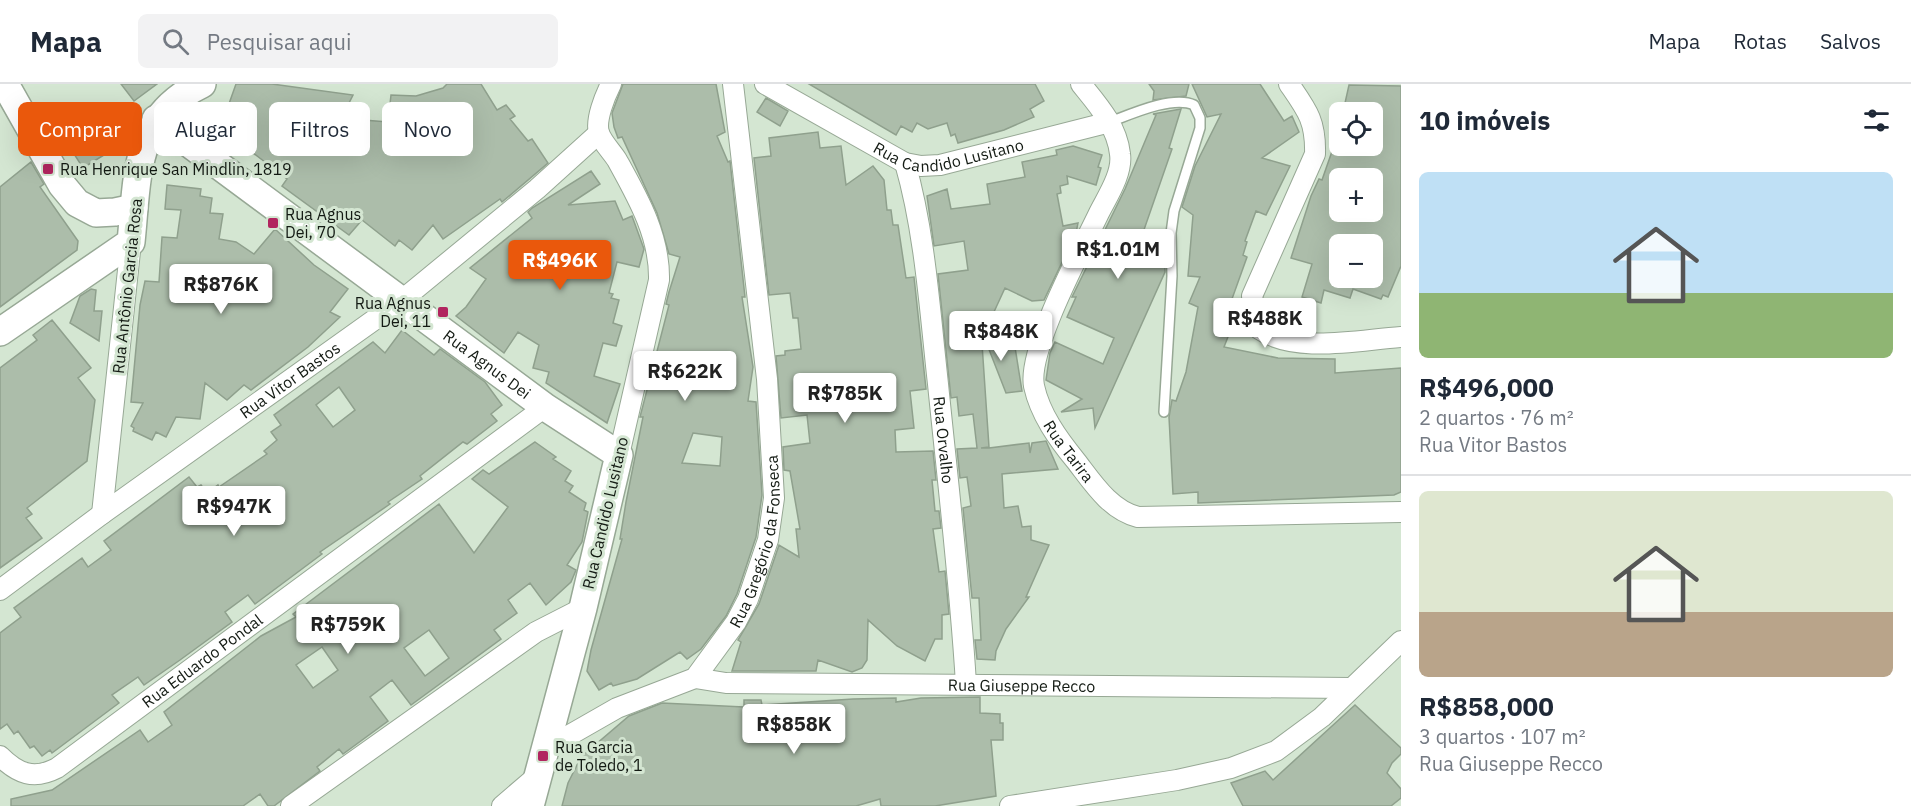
<!DOCTYPE html>
<html lang="pt">
<meta charset="utf-8">
<style>
:root{--surface:#fff;--page:#f2f2f3;--text:#1f2937;--muted:#747a83;--line:#e0e1e3;--accent:#ea580c}
body{margin:0;font-family:"IBM Plex Sans",sans-serif;background:var(--page);color:var(--text);height:100vh;display:flex;flex-direction:column;font-size:22px;white-space:nowrap}
*{box-sizing:border-box;margin:0}
p{font-size:20px;color:var(--muted)}
.icon{flex:none;width:33px;height:33px;fill:none;stroke:currentColor;stroke-width:2;stroke-linecap:round;stroke-linejoin:round}
.map{position:relative;flex:1;overflow:hidden}
.sheet{display:flex;flex-direction:column;background:var(--surface);width:510px}
.sheet>*{flex:none}
.hud{position:absolute;left:18px;top:18px;width:570px;height:54px;display:flex;gap:12px}
.buttons{position:absolute;left:1329px;top:18px;display:grid;gap:12px}
.buttons a{display:grid;place-items:center;width:54px;height:54px;border-radius:9px;background:var(--surface);box-shadow:0 6px 24px #0002;font-size:30px}
.price{position:absolute;translate:-50% -51px;padding:0 14px;border-radius:6px;background:#fff;color:#222;font-size:20px;line-height:39px;filter:drop-shadow(0 2px 3px #0008)}
.price::after{content:'';position:absolute;left:50%;top:36px;width:18px;height:14px;margin-left:-9px;background:inherit;clip-path:polygon(0 0,100% 0,50% 100%)}
.price.current{background:var(--accent);color:#fff}
ul{padding:0;list-style:none}
li{display:grid;align-content:center;gap:12px;height:318px;padding:0 18px}
li+li{border-top:2px solid var(--line)}
li span{display:grid;place-items:center;height:186px;border-radius:9px;color:#555}
li>.icon{margin-inline-start:auto}
span .icon{width:108px;height:108px;fill:#fffc;stroke-width:1}
li b{font-size:26px}
h2{display:flex;justify-content:space-between;align-items:center;height:72px;padding:0 18px;font-size:26px}
.pill{padding:0 21px;border-radius:9px;background:var(--surface);box-shadow:0 6px 24px #0002;font-size:21px;line-height:54px}
.pill.current{background:var(--accent);color:#fff}
header{display:flex;align-items:center;gap:36px;box-sizing:border-box;height:84px;padding:0 30px;background:var(--surface);border-bottom:2px solid var(--line)}
header strong{font-size:28px}
nav{display:flex;gap:33px;margin-inline-start:auto;font-size:21px}
.search{width:420px;height:54px;background:var(--page);display:flex;align-items:center;gap:15px;box-sizing:border-box;padding:0 21px;border-radius:9px;color:var(--muted);font-size:22px}
main{display:flex;flex:1;min-height:0}
.map>svg:first-child{display:block}
.building{fill:#acbdaa;stroke:#8fa08d;stroke-width:1.5;fill-rule:evenodd}
.lines{fill:none;stroke-linecap:round;stroke-linejoin:round}
.lane-casing{stroke:#97a895;stroke-width:12}
.street-casing{stroke:#97a895;stroke-width:22}
.secondary-casing{stroke:#97a895;stroke-width:30}
.lane{stroke:#fff;stroke-width:9}
.street{stroke:#fff;stroke-width:20}
.secondary{stroke:#fff;stroke-width:27}
.poi-dot{fill:#b1255f;stroke:#d4e6d2;stroke-width:2}
.labels{text-anchor:middle;dominant-baseline:central;stroke-width:6;stroke-linejoin:round;paint-order:stroke}
.street-label{font-size:16px;fill:#131a13;stroke:#d4e6d2}
.poi-label{font-size:16px;fill:#131a13;stroke:#d4e6d2;text-anchor:start}
</style>
<header>
<strong>Mapa</strong>
<div class="search"><svg class="icon" aria-label="search" viewBox="0 0 24 24"><circle cx="10" cy="10" r="6"/><path d="M15 15l6 6"/></svg>Pesquisar aqui</div>
<nav><a>Mapa</a><a>Rotas</a><a>Salvos</a></nav>
</header>
<main>
<div class="map">
<svg width="1401" height="722" viewBox="0 0 1401 722">
<rect width="100%" height="100%" fill="#d4e6d2"/>
<path class="building" d="M 121,0 L 157,0 L 134,17 Z
M 236,0 L 272,0 L 353,11 L 347,23 L 352,26 L 351,35 L 388,38 L 391,11 L 416,12 L 443,4 L 447,0 L 481,0 L 497,26 L 506,21 L 515,32 L 510,35 L 528,57 L 532,55 L 548,79 L 502,118 L 500,115 L 443,155 L 433,141 L 412,166 L 399,156 L 395,162 L 362,136 L 349,151 L 282,102 L 287,95 L 244,62 L 242,65 L 239,63 L 236,68 L 223,58 L 227,53 L 199,33 L 209,20 L 225,31 Z
M 623,0 L 716,0 L 725,48 L 717,52 L 728,78 L 730,77 L 745,213 L 742,213 L 753,283 L 748,317 L 756,318 L 762,411 L 756,453 L 737,510 L 726,532 L 701,565 L 687,575 L 680,568 L 637,595 L 613,602 L 611,599 L 599,606 L 587,587 L 591,566 L 622,455 L 620,455 L 626,418 L 643,333 L 640,333 L 669,221 L 666,220 L 669,208 L 680,173 L 669,170 L 657,129 L 622,53 L 618,54 L 614,43 L 612,29 ZM 693,349 L 722,353 L 720,382 L 682,379 Z
M 809,0 L 1035,0 L 1044,17 L 1030,25 L 1034,33 L 1004,46 L 958,59 L 955,50 L 951,52 L 947,39 L 928,45 L 917,39 L 912,48 L 901,42 L 896,51 Z
M 1149,0 L 1189,0 L 1186,12 L 1153,16 L 1154,7 Z
M 1192,0 L 1260,0 L 1284,37 L 1292,32 L 1299,48 L 1262,74 L 1290,82 L 1266,131 L 1256,127 L 1245,157 L 1247,158 L 1243,171 L 1247,173 L 1228,226 L 1237,230 L 1224,263 L 1278,274 L 1335,275 L 1335,289 L 1401,284 L 1401,408 L 1394,411 L 1198,419 L 1198,408 L 1173,410 L 1169,333 L 1172,316 L 1176,317 L 1186,288 L 1198,223 L 1189,219 L 1200,193 L 1188,192 L 1193,131 L 1182,123 L 1195,82 L 1221,30 L 1207,33 Z
M 1349,1 L 1401,2 L 1401,182 L 1388,213 L 1383,211 L 1381,215 L 1353,205 L 1350,214 L 1324,206 L 1321,219 L 1302,213 L 1312,180 L 1291,174 L 1311,112 L 1319,95 L 1322,96 L 1337,53 L 1340,62 L 1372,62 L 1372,28 L 1343,28 ZM 1340,94 L 1372,94 L 1372,128 L 1340,128 ZM 1340,160 L 1372,160 L 1372,194 L 1340,194 Z
M 766,14 L 788,27 L 780,42 L 757,28 Z
M 1181,25 L 1169,64 L 1172,65 L 1138,163 L 1151,169 L 1161,150 L 1164,151 L 1165,188 L 1095,344 L 1093,324 L 1061,328 L 1082,315 L 1046,296 L 1050,269 L 1055,258 L 1103,280 L 1114,254 L 1067,233 L 1076,213 L 1072,213 L 1125,105 L 1156,31 L 1153,30 Z
M 68,31 L 73,39 L 80,34 L 104,71 L 83,84 L 55,40 Z
M 818,48 L 820,64 L 841,62 L 846,101 L 873,82 L 884,96 L 887,126 L 891,126 L 893,141 L 898,141 L 906,194 L 914,193 L 926,305 L 910,307 L 914,344 L 895,346 L 896,368 L 933,367 L 936,396 L 932,396 L 935,427 L 939,427 L 941,444 L 933,445 L 939,488 L 945,487 L 949,530 L 942,531 L 942,555 L 935,555 L 925,577 L 897,562 L 868,536 L 867,576 L 862,584 L 852,588 L 818,576 L 816,587 L 732,587 L 741,558 L 738,556 L 759,520 L 779,461 L 799,473 L 796,445 L 800,445 L 790,387 L 784,386 L 783,363 L 810,359 L 807,331 L 781,334 L 776,272 L 785,271 L 785,267 L 801,265 L 798,234 L 793,234 L 790,209 L 769,211 L 754,74 L 771,72 L 769,54 Z
M 1073,62 L 1102,71 L 1098,83 L 1101,84 L 1096,101 L 1067,92 L 1068,100 L 1060,102 L 1061,109 L 1057,110 L 1063,142 L 1078,139 L 1076,149 L 1044,216 L 1032,217 L 1005,204 L 993,230 L 1011,238 L 1022,307 L 1006,309 L 981,245 L 989,363 L 981,364 L 989,364 L 1029,359 L 1030,369 L 1032,359 L 1046,357 L 1058,385 L 1002,390 L 1004,424 L 1018,422 L 1022,443 L 1031,442 L 1031,456 L 1049,461 L 1026,513 L 1029,513 L 1006,545 L 996,567 L 995,576 L 977,575 L 975,556 L 981,556 L 979,514 L 972,514 L 963,424 L 971,422 L 967,393 L 960,394 L 957,365 L 977,364 L 973,330 L 959,332 L 957,313 L 951,314 L 938,190 L 968,186 L 964,157 L 934,162 L 927,112 L 947,105 L 951,125 L 990,120 L 987,100 L 1025,93 L 1022,78 L 1057,71 L 1056,66 Z
M 31,78 L 44,100 L 40,103 L 78,157 L 77,166 L 0,223 L 0,103 Z
M 591,87 L 600,100 L 568,121 L 615,117 L 623,136 L 632,132 L 644,165 L 639,183 L 617,178 L 609,209 L 613,210 L 611,214 L 619,216 L 613,239 L 622,242 L 616,262 L 603,259 L 594,292 L 620,300 L 607,339 L 546,299 L 549,288 L 533,284 L 539,261 L 518,248 L 504,269 L 456,232 L 466,223 L 486,195 L 470,184 L 532,134 L 528,128 L 532,124 Z
M 167,101 L 201,105 L 200,112 L 212,114 L 210,129 L 223,130 L 219,155 L 236,158 L 254,170 L 275,145 L 314,181 L 348,205 L 330,228 L 340,233 L 308,263 L 251,306 L 244,301 L 227,316 L 205,299 L 200,335 L 176,333 L 166,353 L 156,348 L 152,356 L 133,347 L 134,344 L 131,342 L 143,319 L 131,318 L 140,221 L 145,197 L 159,198 L 162,153 L 177,154 L 181,126 L 165,125 Z
M 91,205 L 96,206 L 94,227 L 102,227 L 99,257 L 70,239 L 80,212 Z
M 52,236 L 91,284 L 78,294 L 95,316 L 87,377 L 27,424 L 32,430 L 26,434 L 42,454 L 0,484 L 0,284 L 37,256 L 33,251 Z
M 402,246 L 434,271 L 440,265 L 485,298 L 502,321 L 491,330 L 497,337 L 467,360 L 463,358 L 420,392 L 422,395 L 388,418 L 390,420 L 320,468 L 322,470 L 255,520 L 248,511 L 225,528 L 232,538 L 180,576 L 144,601 L 138,593 L 112,611 L 119,619 L 52,669 L 50,666 L 42,672 L 34,662 L 30,664 L 18,647 L 14,650 L 7,640 L 0,645 L 0,549 L 21,533 L 14,524 L 82,474 L 88,483 L 111,466 L 104,457 L 189,393 L 197,403 L 201,401 L 207,409 L 218,401 L 219,403 L 267,370 L 264,367 L 277,356 L 271,348 L 281,341 L 274,331 L 373,258 L 385,269 ZM 339,303 L 355,326 L 333,343 L 316,321 Z
M 535,358 L 556,373 L 553,375 L 571,387 L 565,397 L 573,402 L 569,408 L 586,419 L 584,426 L 588,428 L 582,458 L 567,481 L 576,486 L 571,498 L 546,521 L 530,499 L 508,516 L 517,529 L 494,546 L 501,555 L 411,621 L 392,596 L 370,613 L 388,637 L 343,670 L 339,665 L 317,683 L 320,687 L 274,722 L 268,722 L 260,710 L 243,722 L 11,722 L 11,715 L 52,706 L 140,646 L 148,658 L 172,641 L 164,628 L 261,552 L 296,533 L 293,530 L 439,420 L 474,469 L 508,423 L 472,395 L 483,386 L 489,390 ZM 429,546 L 449,574 L 425,592 L 404,564 ZM 322,563 L 338,586 L 313,604 L 296,581 Z
M 980,613 L 980,629 L 1000,630 L 1000,639 L 1003,639 L 1003,656 L 991,656 L 996,712 L 935,722 L 881,722 L 880,715 L 856,722 L 562,722 L 568,699 L 581,673 L 629,632 L 662,619 L 744,623 L 744,616 L 761,616 L 762,621 L 853,615 L 896,614 L 896,618 L 921,614 Z
M 1355,621 L 1401,664 L 1401,670 L 1392,679 L 1387,689 L 1401,705 L 1401,714 L 1391,722 L 1243,722 L 1231,699 L 1265,687 L 1273,696 Z"/>
<g class="lines">
<g class="lane-casing">
<path id="lane" d="M 1110,38 C 1131,30 1173,11 1194,21 L 1200,34 L 1200,44 L 1174,127 L 1171,149 L 1172,192 L 1164,328"/>
</g>
<g class="street-casing">
<g id="street">
<path d="M 611,0 C 605,12 595,36 599,49 C 602,58 612,68 617,76 C 638,114 660,152 659,196 L 619,371"/>
<path id="s1" d="M 765,0 L 905,79 L 921,82 L 940,81 L 1110,38"/>
<path id="s2" d="M 1081,0 C 1098,21 1117,42 1120,70 C 1123,89 1107,113 1099,129 C 1082,165 1027,266 1034,302 C 1040,330 1058,355 1076,377 C 1093,399 1110,426 1138,433 L 1401,428"/>
<path d="M 1289,0 C 1307,26 1316,37 1315,70 L 1252,212 L 1259,245 C 1296,270 1357,256 1401,253"/>
<path id="s3" d="M 905,79 C 925,148 930,228 938,300 C 948,400 960,500 966,600"/>
<path d="M 102,430 L 131,158"/>
<path id="s4" d="M 0,506 L 102,430 L 402,216 L 537,105 L 599,49"/>
<path id="s5" d="M 695,594 L 726,599 L 1350,604"/>
<path id="s6" d="M 547,664 L 617,624 L 695,594 L 736,538 L 748,515 L 768,456 L 774,414 L 767,295 L 733,0"/>
<path id="s7" d="M 0,672 C 18,690 34,696 57,684 L 545,323"/>
<path d="M 291,722 L 536,548 L 583,524"/>
<path d="M 502,722 L 537,692"/>
<path d="M 1010,722 L 1177,696 L 1231,684 L 1276,667 L 1322,633 L 1401,557"/>
</g>
</g>
<g class="secondary-casing">
<g id="secondary">
<path d="M 5,0 L 62,101 L 77,119 L 96,129 L 115,128 L 134,124"/>
<path id="s8" d="M 156,35 L 545,323 L 619,371 L 583,524 L 530,722"/>
<path d="M 0,248 L 131,158 C 138,91 133,33 202,0"/>
</g>
</g>
<use href="#lane" class="lane"/>
<use href="#street" class="street"/>
<use href="#secondary" class="secondary"/>
</g>
<g class="poi-dot">
<rect x="42" y="79" width="12" height="12" rx="3"/>
<rect x="267" y="133" width="12" height="12" rx="3"/>
<rect x="437" y="222" width="12" height="12" rx="3"/>
<rect x="537" y="666" width="12" height="12" rx="3"/>
</g>
<g class="labels">
<g class="street-label">
<text stroke="none"><textPath href="#s1" startOffset="204">Rua Candido Lusitano</textPath></text>
<text transform="translate(127 202) rotate(-84)">Rua Antônio Garcia Rosa</text>
<text stroke="none"><textPath href="#s8" startOffset="412">Rua Agnus Dei</textPath></text>
<text stroke="none"><textPath href="#s4" startOffset="358">Rua Vitor Bastos</textPath></text>
<text stroke="none"><textPath href="#s3" startOffset="280">Rua Orvalho</textPath></text>
<text stroke="none"><textPath href="#s2" startOffset="406">Rua Tarira</textPath></text>
<text transform="translate(605 429) rotate(-77)">Rua Candido Lusitano</text>
<text stroke="none"><textPath href="#s6" startOffset="318">Rua Gregório da Fonseca</textPath></text>
<text stroke="none"><textPath href="#s7" startOffset="244">Rua Eduardo Pondal</textPath></text>
<text stroke="none"><textPath href="#s5" startOffset="327">Rua Giuseppe Recco</textPath></text>
</g>
<g class="poi-label">
<text x="60" y="85">Rua Henrique San Mindlin, 1819</text>
<text x="285" y="130">Rua Agnus<tspan x="285" dy="18">Dei, 70</tspan></text>
<text x="431" y="219" text-anchor="end">Rua Agnus<tspan x="431" dy="18">Dei, 11</tspan></text>
<text x="555" y="663">Rua Garcia<tspan x="555" dy="18">de Toledo, 1</tspan></text>
</g>
</g>
</svg>
<div class="buttons">
<a><svg class="icon" aria-label="locate" viewBox="0 0 24 24"><circle cx="12" cy="12" r="6"/><path d="M12 2v4M12 18v4M2 12h4M18 12h4"/></svg></a>
<a>+</a>
<a>−</a>
</div>
<b class="price" style="left:1118px;top:196px">R$1.01M</b>
<b class="price current" style="left:560px;top:207px">R$496K</b>
<b class="price" style="left:221px;top:231px">R$876K</b>
<b class="price" style="left:1265px;top:265px">R$488K</b>
<b class="price" style="left:1001px;top:278px">R$848K</b>
<b class="price" style="left:685px;top:318px">R$622K</b>
<b class="price" style="left:845px;top:340px">R$785K</b>
<b class="price" style="left:234px;top:453px">R$947K</b>
<b class="price" style="left:348px;top:571px">R$759K</b>
<b class="price" style="left:794px;top:671px">R$858K</b>
<div class="hud">
<a class="pill current">Comprar</a>
<a class="pill">Alugar</a>
<a class="pill">Filtros</a>
<a class="pill">Novo</a>
</div>
</div>
<section class="sheet">
<h2>10 imóveis<svg class="icon" aria-label="filters" viewBox="0 0 24 24"><path d="M4 7h16M4 17h16"/><circle cx="9" cy="7" r="2"/><circle cx="15" cy="17" r="2"/></svg></h2>
<ul>
<li><span style="background:linear-gradient(#bfe0f5 65%,#8fb573 0)"><svg class="icon" aria-label="home" viewBox="0 0 24 24"><path d="M3 11l9-7 9 7M6 9v11h12V9"/></svg></span><div><b>R$496,000</b><p>2 quartos · 76 m²</p><p>Rua Vitor Bastos</p></div></li>
<li><span style="background:linear-gradient(#dfe7d0 65%,#b9a48a 0)"><svg class="icon" aria-label="home" viewBox="0 0 24 24"><path d="M3 11l9-7 9 7M6 9v11h12V9"/></svg></span><div><b>R$858,000</b><p>3 quartos · 107 m²</p><p>Rua Giuseppe Recco</p></div></li>
</ul>
</section>
</main>
